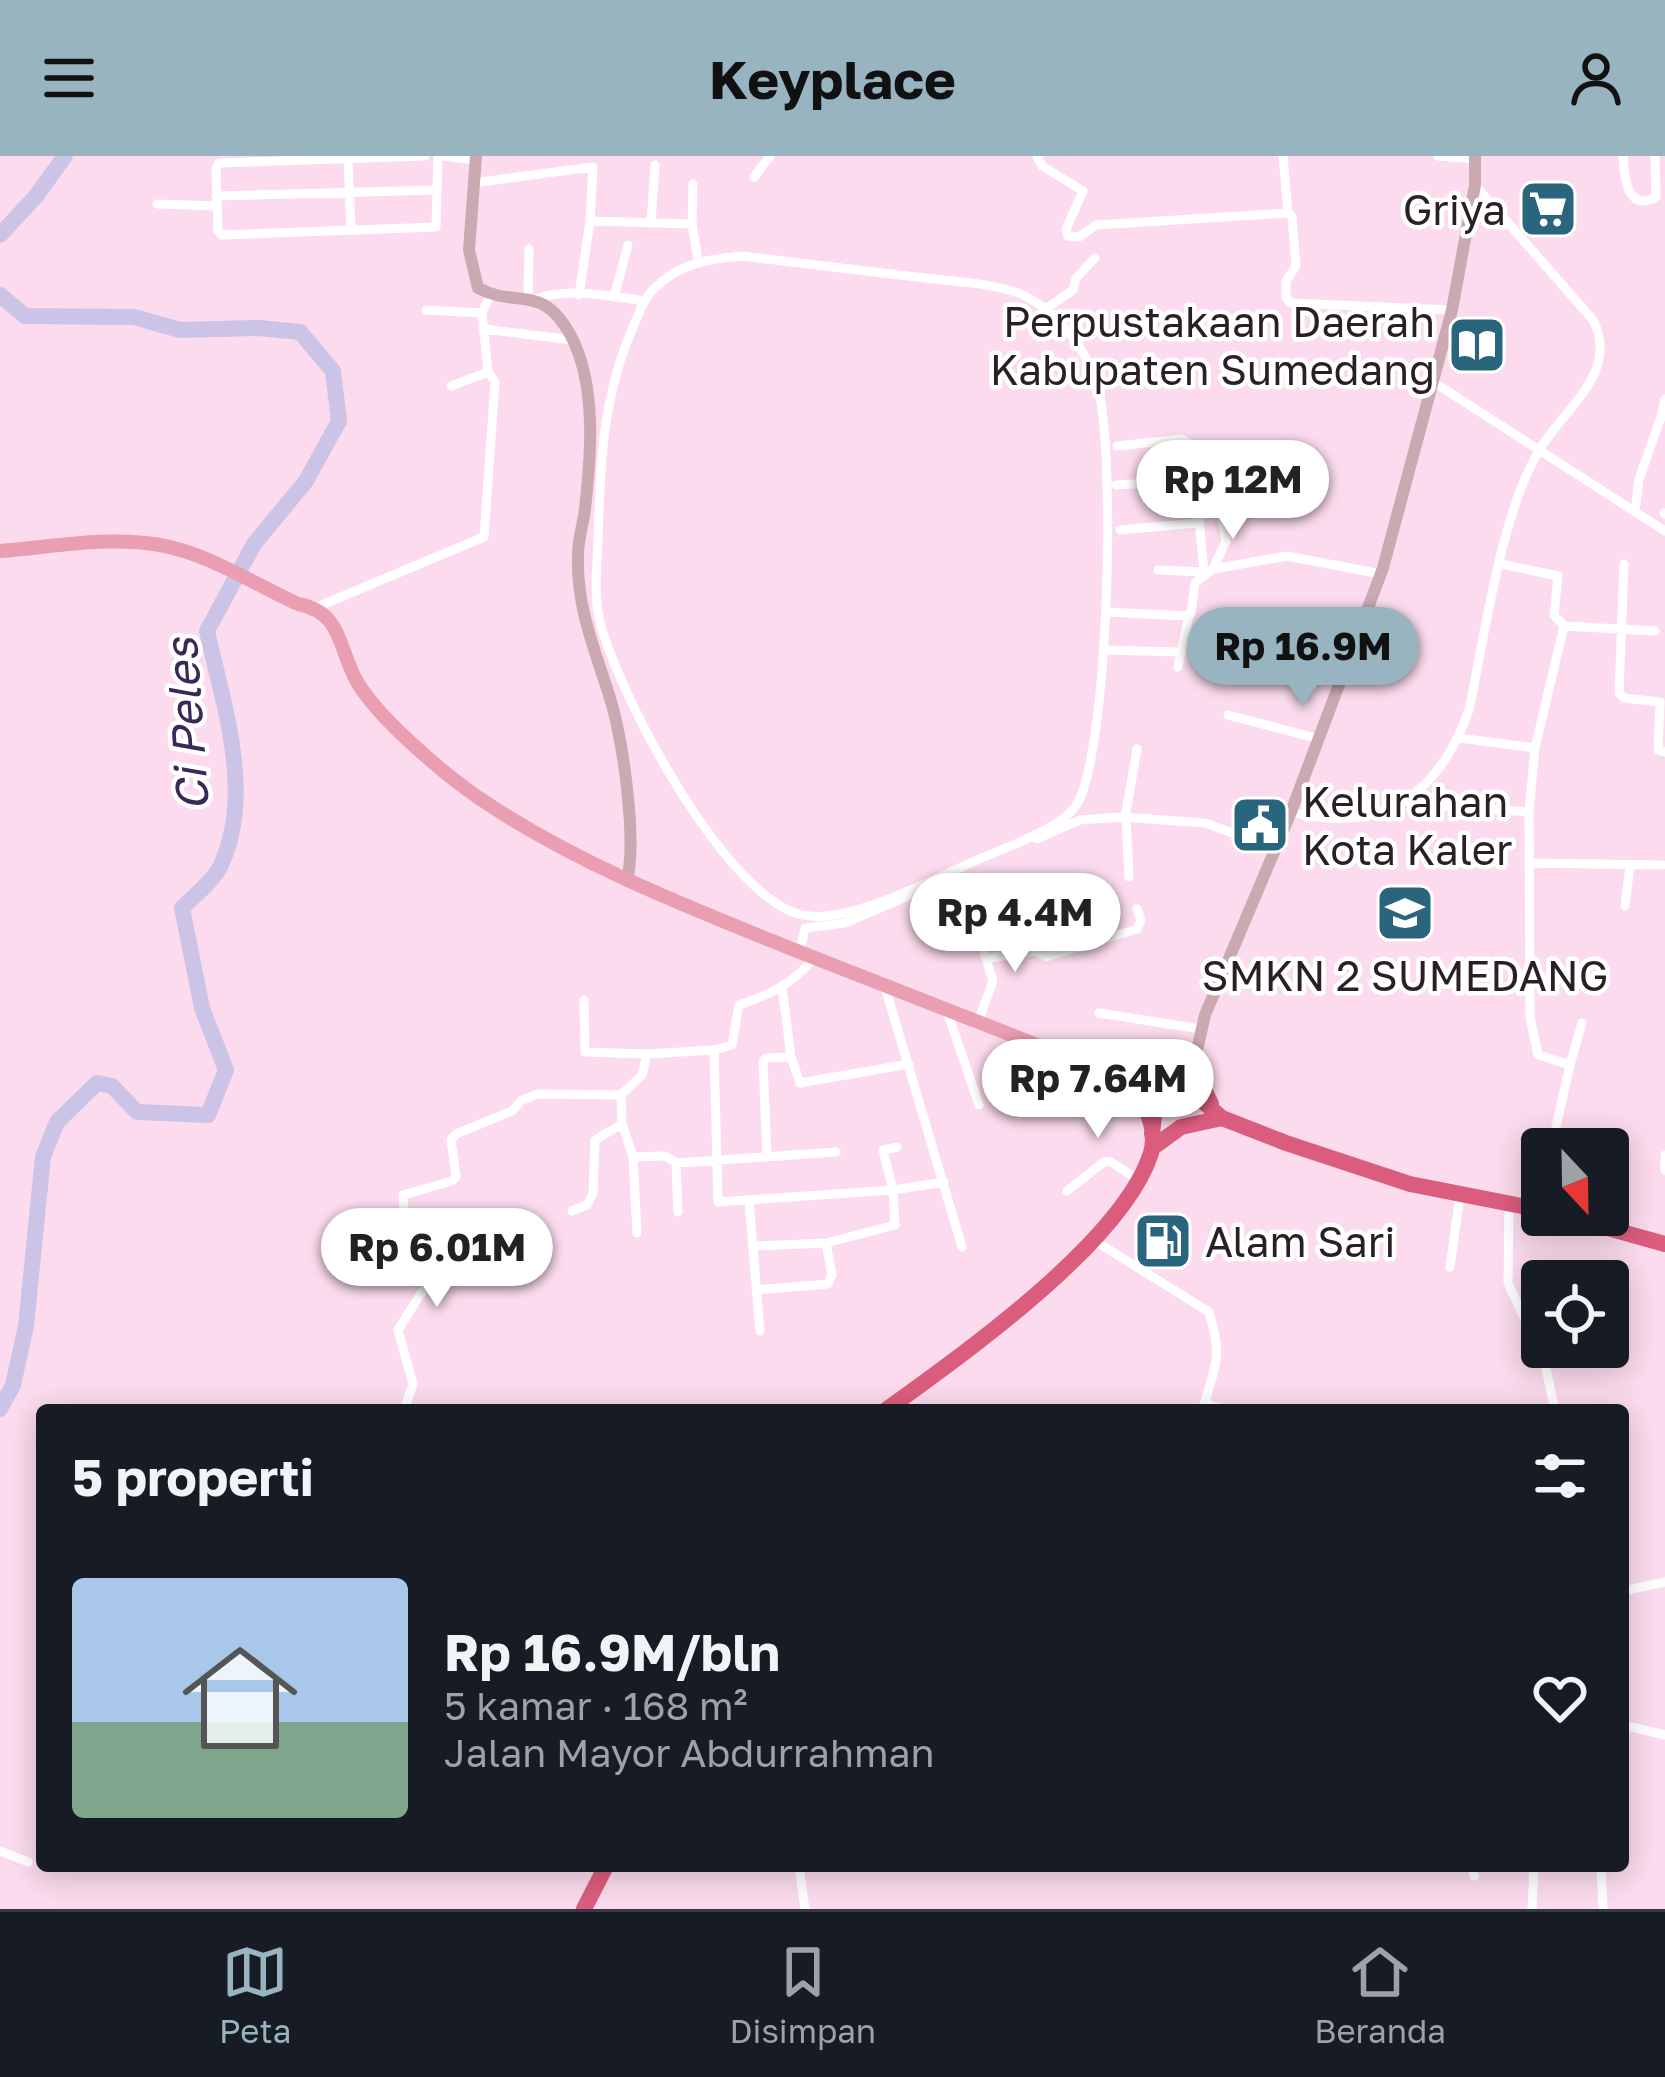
<!DOCTYPE html>
<html lang="id">
<meta charset="utf-8">
<style>
:root{--surface:#171b24;--page:#20242c;--text:#f1f3f6;--muted:#9ea1a6;--line:#363941;--accent:#97b4c0}
body{margin:0;font-family:"Golos Text",sans-serif;background:var(--page);color:var(--text);height:100vh;display:flex;flex-direction:column;font-size:45px;white-space:nowrap}
*{box-sizing:border-box;margin:0}
p{font-size:39px;color:var(--muted)}
.icon{flex:none;width:66px;height:66px;fill:none;stroke:currentColor;stroke-width:2;stroke-linecap:round;stroke-linejoin:round}
.map{position:relative;flex:1;overflow:hidden}
.side{position:absolute;left:36px;top:1248px;width:1593px;height:468px;display:flex;flex-direction:column;background:var(--surface);border-radius:12px;box-shadow:0 6px 30px #0003}
.side>*{flex:none}
.needle{width:78px;rotate:158deg}
.controls{position:absolute;left:1521px;top:972px;display:grid;gap:24px}
.controls a{display:grid;place-items:center;width:108px;height:108px;border-radius:12px;background:var(--surface);box-shadow:0 6px 30px #0003;font-size:60px}
.price{position:absolute;translate:-50% -102px;padding:0 27px;border-radius:42px;background:#fff;color:#222;font-size:39px;line-height:78px;filter:drop-shadow(0 3px 6px #0008)}
.price::after{content:'';position:absolute;left:50%;top:72px;width:36px;height:27px;margin-left:-18px;background:inherit;clip-path:polygon(0 0,100% 0,50% 100%)}
.price.current{background:var(--accent);color:#111}
ul{padding:0;list-style:none}
li{display:flex;align-items:center;gap:36px;height:300px;padding:0 36px}
li span{display:grid;place-items:center;flex:none;width:336px;height:240px;border-radius:12px;color:#555}
li>.icon{margin-inline-start:auto}
span .icon{width:144px;height:144px;fill:#fffc;stroke-width:1}
li b{font-size:51px}
h2{display:flex;justify-content:space-between;align-items:center;height:144px;padding:0 36px;font-size:51px}
header{display:flex;justify-content:space-between;align-items:center;height:156px;padding:0 36px;background:var(--accent);color:#111;font-size:54px;font-weight:700}
.menu{display:flex;justify-content:space-around;align-items:center;height:168px;border-top:3px solid var(--line);background:var(--surface);font-size:33px;color:var(--muted)}
.menu a{display:grid;justify-items:center;gap:6px}
.menu .current{color:var(--accent)}
.map>svg:first-child{display:block}
.lines{fill:none;stroke-linecap:round;stroke-linejoin:round}
.river{stroke:#ccc4e6;stroke-width:16}
.street{stroke:#fff;stroke-width:9}
.secondary{stroke:#caa9b3;stroke-width:12}
.primary{stroke:#e99eb1;stroke-width:14}
.highway{stroke:#db5d7d;stroke-width:16}
.labels{text-anchor:middle;dominant-baseline:central;stroke-width:9;stroke-linejoin:round;paint-order:stroke}
.poi-label{font-size:42px;fill:#2a1f25;stroke:#fff;text-anchor:end}
.water-label{font-size:45px;font-style:italic;fill:#382a56;stroke:#fff}
</style>
<header><svg class="icon" aria-label="menu" viewBox="0 0 24 24"><path d="M4 6h16M4 12h16M4 18h16"/></svg>Keyplace<svg class="icon" aria-label="person" viewBox="0 0 24 24"><circle cx="12" cy="8" r="4"/><path d="M4 21q1-7 8-7t8 7"/></svg></header>
<div class="map">
<svg width="1665" height="1753" viewBox="0 0 1665 1753">
<rect width="100%" height="100%" fill="#fbdbed"/>
<g class="lines">
<path class="river" d="M 0,79 L 36,40 L 65,0
M 0,139 L 25,160 L 134,161 L 180,174 L 259,172 L 300,176 L 333,215 L 339,265 L 306,325 L 254,388 L 207,475 C 223,548 255,639 220,711 C 212,726 194,740 182,752 L 202,852 L 226,914 L 208,959 L 137,956 L 112,930 L 97,927 L 57,966 L 43,1001 L 26,1170 L 13,1229 L 0,1253"/>
<path class="street" d="M 425,0 L 219,7 L 216,13 L 218,75 L 222,79 L 436,71 L 438,0
M 444,0 L 475,4
M 1037,0 L 1042,10 L 1083,35 L 1066,73 L 1068,80 L 1079,81 L 1096,69 L 1288,57 L 1283,0
M 1438,0 L 1475,3
M 1623,0 C 1624,20 1627,57 1656,41 L 1655,0
M 348,4 L 351,73
M 754,21 L 770,0
M 473,27 L 593,11 L 590,65
M 216,40 L 437,34
M 157,48 L 217,50
M 1288,57 L 1292,61 L 1296,110 L 1286,125 L 1286,142 L 1291,147 L 1452,154
M 651,67 L 655,9
M 692,68 L 693,28
M 742,100 C 800,107 858,114 916,121 C 947,125 982,126 1012,135 C 1024,138 1036,146 1046,153 C 1066,168 1088,201 1096,224 C 1117,286 1109,594 1077,648 C 1062,673 1004,692 977,704 C 934,723 848,769 803,759 C 726,744 616,535 599,462 C 594,438 597,410 598,385 C 600,312 602,244 631,176 C 638,161 642,144 654,133 C 679,107 708,103 742,100 Z
M 579,139 L 590,65 L 692,68 L 698,104
M 614,141 L 628,89
M 528,142 L 529,93
M 536,143 C 567,131 611,140 644,145
M 1046,153 L 1073,134 L 1076,122 L 1095,102
M 426,154 L 482,157 L 491,137
M 484,173 L 573,184
M 1435,227 L 1665,375
M 451,230 L 488,216 L 482,157
M 1661,261 L 1665,243
M 1117,290 L 1182,283 L 1192,289 L 1204,416 L 1158,414
M 1116,329 L 1194,325
M 1635,356 L 1639,323 L 1661,261 L 1665,261
M 1664,357 L 1665,358
M 1120,374 L 1198,367
M 1501,408 L 1558,420 L 1554,459 L 1564,470 L 1535,592 L 1529,656 L 1530,861 L 1538,899 L 1570,909 L 1551,993
M 1624,408 L 1619,537 L 1624,542 L 1660,546 L 1658,594 L 1665,596
M 1213,413 L 1226,385 L 1216,327
M 317,451 L 484,381 L 495,226 L 488,216
M 1106,456 L 1187,460 L 1191,457 L 1195,427 L 1213,413 L 1287,400 L 1381,418
M 1564,470 L 1655,475
M 1104,494 L 1180,496
M 1178,511 L 1189,459
M 1228,559 L 1316,582
M 1459,582 L 1535,592
M 1409,647 L 1529,656
M 1291,656 C 1381,679 1439,639 1469,554 C 1485,479 1501,356 1540,293 C 1564,253 1620,216 1593,164 L 1475,29
M 1125,662 L 1137,593
M 1126,662 L 1129,721
M 1037,683 L 1080,664 L 1122,661 L 1205,667 L 1274,692
M 1529,707 L 1663,709
M 1625,750 L 1630,710
M 976,771 L 993,825 L 978,866
M 800,795 L 805,772 L 845,767 L 956,719
M 988,802 L 1037,795 L 1046,801 L 1137,773 L 1141,764 L 1137,753
M 782,831 L 791,901 L 800,927 L 909,908
M 885,831 L 962,1091
M 584,844 L 585,896 L 647,898
M 947,855 L 979,949
M 1099,857 L 1201,873
M 714,894 L 718,1046 L 893,1034 L 944,1026
M 1570,909 L 1582,867
M 1665,999 L 1665,1014
M 767,1000 L 763,906 L 766,902 L 791,901
M 633,1001 L 622,968 L 621,939 L 642,919 L 647,898 L 714,894 L 732,889 L 739,849 C 769,839 794,827 814,802
M 676,1007 L 678,1056
M 1067,1035 L 1104,1006 L 1111,1006 L 1137,1023
M 749,1045 L 760,1175
M 1509,1048 L 1508,1127 L 1545,1208 L 1555,1254
M 1534,1052 L 1542,1025
M 572,1055 L 587,1049 L 593,1037 L 595,984 L 622,968
M 405,1066 L 403,1039 L 452,1025 L 456,1021 L 451,984 L 456,978 L 512,955 L 522,944 L 538,938 L 621,939
M 637,1077 L 633,1001 L 665,1000 L 677,1007 L 836,996
M 1095,1085 L 1209,1156 C 1224,1206 1214,1208 1203,1254
M 753,1090 L 826,1087 L 895,1069 L 893,1034 L 883,994 L 897,991
M 1450,1111 L 1460,1039
M 756,1134 L 828,1128 L 832,1119 L 826,1087
M 1204,1248 L 1227,1254
M 404,1254 L 413,1228 L 398,1174 L 430,1123 L 480,1113 L 495,1097 L 501,1082 L 534,1083
M 1623,1435 L 1665,1426
M 1623,1569 L 1665,1579
M 0,1695 L 28,1706
M 799,1710 L 805,1753
M 1472,1710 L 1474,1720
M 1601,1710 L 1603,1753
M 1532,1753 L 1534,1710"/>
<path class="secondary" d="M 476,0 L 469,94 L 478,132 C 517,153 542,126 571,180 C 597,230 591,299 585,353 C 583,368 578,384 578,399 C 576,450 595,494 610,542 C 623,585 637,682 627,725
M 1193,912 L 1205,859 L 1291,656 L 1383,412 L 1452,154 L 1475,29 L 1475,0"/>
<path class="primary" d="M 0,395 C 53,391 107,380 160,389 C 207,397 254,428 298,448 C 341,456 338,489 355,522 C 374,559 444,618 479,642 C 575,707 685,750 792,793 C 900,836 1008,877 1116,920 L 1134,932
M 1138,924 L 1164,916 L 1188,900"/>
<path class="highway" d="M 1193,911 L 1211,948
M 1152,978 L 1157,931 L 1166,924 L 1178,924 L 1222,962 L 1286,987 L 1410,1028 L 1542,1054
M 1152,992 L 1181,971 L 1222,962
M 1561,1059 L 1665,1088
M 886,1254 C 962,1199 1123,1086 1151,997 C 1158,972 1145,947 1130,929
M 584,1753 L 606,1710"/>
</g>
<defs>
<g id="supermarket-square" transform="scale(3)"><rect x="-9" y="-9" width="18" height="18" rx="4" fill="#29667d" stroke="#fff"/><path d="M-6-5.5h2.5l.6 2H6L4.5 2H-2.5L-4.4-4H-6ZM-1.5 3.2a1.3 1.3 0 1 0 .1 0ZM3 3.2a1.3 1.3 0 1 0 .1 0Z" fill="#fff"/></g>
<g id="library-square" transform="scale(3)"><rect x="-9" y="-9" width="18" height="18" rx="4" fill="#29667d" stroke="#fff"/><path d="M-6-4Q-3-5.5-.7-3.5V5Q-3 3-6 4ZM6-4Q3-5.5 .7-3.5V5Q3 3 6 4Z" fill="#fff"/></g>
<g id="civic-square" transform="scale(3)"><rect x="-9" y="-9" width="18" height="18" rx="4" fill="#29667d" stroke="#fff"/><path d="M-.6-6.5H3V-4.5H.6V-3L4-1V1h2V6H-6V1h2V-1L-.6-3ZM-1.2 2.5V6h2.4V2.5Z" fill="#fff"/></g>
<g id="school-square" transform="scale(3)"><rect x="-9" y="-9" width="18" height="18" rx="4" fill="#29667d" stroke="#fff"/><path d="M0-5L7-2L0 1L-7-2ZM-4 1L0 2.5L4 1V4Q0 6-4 4Z" fill="#fff"/></g>
<g id="fuel-square" transform="scale(3)"><rect x="-9" y="-9" width="18" height="18" rx="4" fill="#29667d" stroke="#fff"/><path d="M-5.5-6h7V0h2V4h1.3V-2.5L3-4.5l.8-.8L6-3V5H2.5V1h-1V6h-7ZM-4.2-4.7v3.2H.2V-4.7Z" fill="#fff"/></g>
</defs>
<g fill-rule="evenodd">
<use href="#supermarket-square" x="1548" y="53"/>
<use href="#library-square" x="1477" y="189"/>
<use href="#civic-square" x="1260" y="669"/>
<use href="#school-square" x="1405" y="757"/>
<use href="#fuel-square" x="1163" y="1085"/>
</g>
<g class="labels">
<g class="poi-label">
<text x="1506" y="53">Griya</text>
<text x="1435" y="165">Perpustakaan Daerah<tspan x="1435" dy="48">Kabupaten Sumedang</tspan></text>
<text x="1302" y="645" text-anchor="start">Kelurahan<tspan x="1302" dy="48">Kota Kaler</tspan></text>
<text x="1405" y="819" text-anchor="middle">SMKN 2 SUMEDANG</text>
<text x="1205" y="1085" text-anchor="start">Alam Sari</text>
</g>
<g class="water-label">
<text transform="translate(186 569) rotate(-94)">Ci Peles</text>
</g>
</g>
</svg>
<div class="controls">
<a><svg class="needle" viewBox="-14 -14 28 28"><path d="M0-13l5 13h-10z" fill="#e53935"/><path d="M0 13l5-13h-10z" fill="#9ea1a6"/></svg></a>
<a><svg class="icon" aria-label="locate" viewBox="0 0 24 24"><circle cx="12" cy="12" r="6"/><path d="M12 2v4M12 18v4M2 12h4M18 12h4"/></svg></a>
</div>
<b class="price" style="left:1233px;top:386px">Rp 12M</b>
<b class="price current" style="left:1303px;top:553px">Rp 16.9M</b>
<b class="price" style="left:1015px;top:819px">Rp 4.4M</b>
<b class="price" style="left:1098px;top:985px">Rp 7.64M</b>
<b class="price" style="left:437px;top:1154px">Rp 6.01M</b>
<section class="side">
<h2>5 properti<svg class="icon" aria-label="filters" viewBox="0 0 24 24"><path d="M4 7h16M4 17h16"/><circle cx="9" cy="7" r="2"/><circle cx="15" cy="17" r="2"/></svg></h2>
<ul>
<li><span style="background:linear-gradient(#a9c7e8 60%,#7fa58c 0)"><svg class="icon" aria-label="home" viewBox="0 0 24 24"><path d="M3 11l9-7 9 7M6 9v11h12V9"/></svg></span><div><b>Rp 16.9M/bln</b><p>5 kamar · 168 m²</p><p>Jalan Mayor Abdurrahman</p></div><svg class="icon" aria-label="heart" viewBox="0 0 24 24"><path d="M12 20l-8-8c-3-5 5-10 8-4 3-6 11-1 8 4z"/></svg></li>
</ul>
</section>
</div>
<nav class="menu">
<a class="current"><svg class="icon" aria-label="map" viewBox="0 0 24 24"><path d="M3 6l6-2 6 2 6-2v14l-6 2-6-2-6 2zM9 4v14M15 6v14"/></svg>Peta</a>
<a><svg class="icon" aria-label="saved" viewBox="0 0 24 24"><path d="M7 4h10v16l-5-4-5 4z"/></svg>Disimpan</a>
<a><svg class="icon" aria-label="home" viewBox="0 0 24 24"><path d="M3 11l9-7 9 7M6 9v11h12V9"/></svg>Beranda</a>
</nav>
